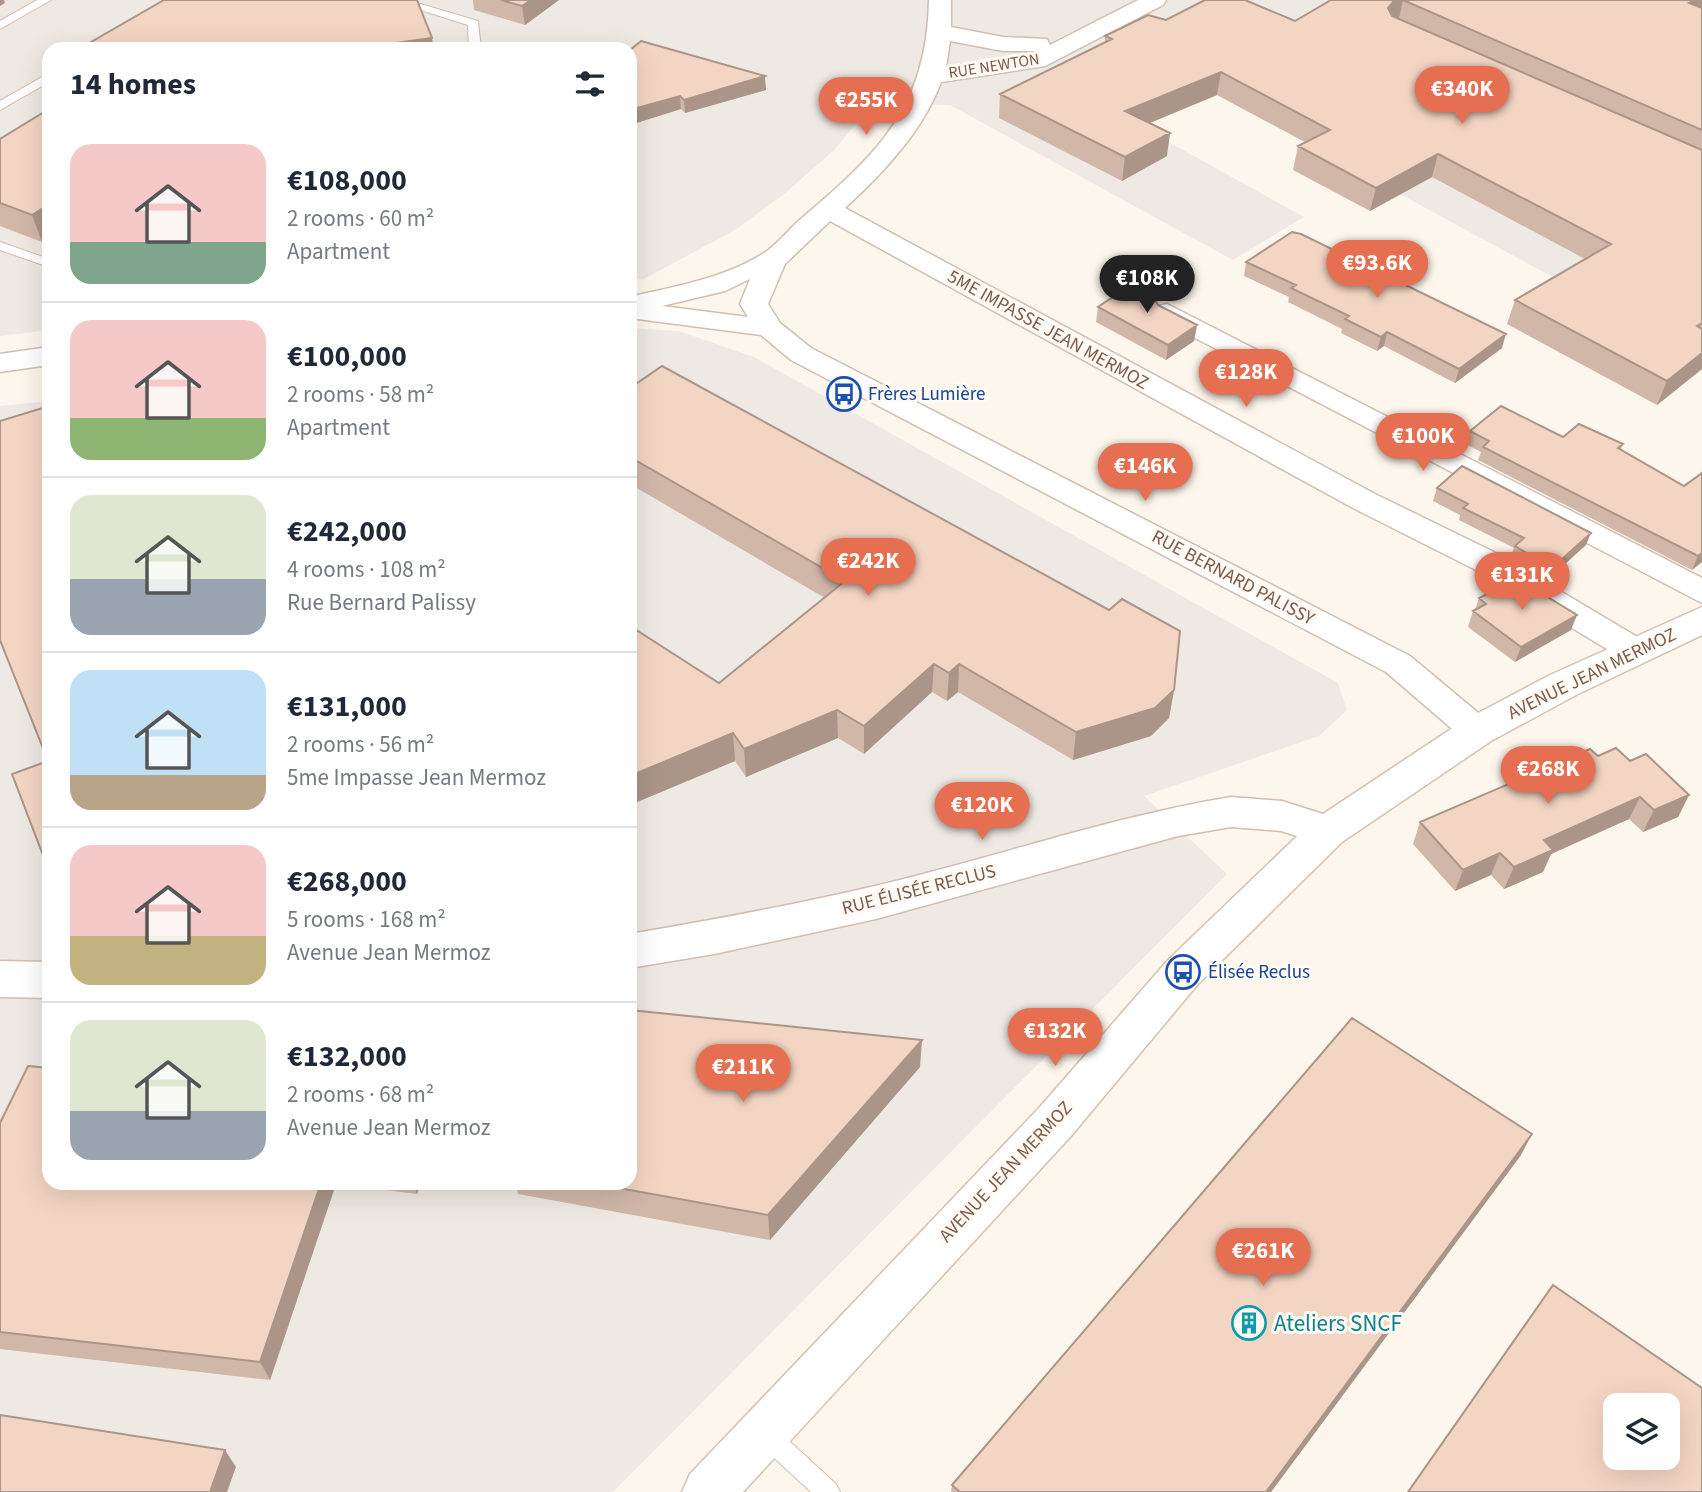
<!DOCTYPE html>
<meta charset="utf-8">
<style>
:root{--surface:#fff;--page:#f6f6f7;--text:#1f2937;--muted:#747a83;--line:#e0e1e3;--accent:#e76f51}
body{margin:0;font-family:"Source Sans 3",sans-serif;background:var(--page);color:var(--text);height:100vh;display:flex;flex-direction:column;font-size:26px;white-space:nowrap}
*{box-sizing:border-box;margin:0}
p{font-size:23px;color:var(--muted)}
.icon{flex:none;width:38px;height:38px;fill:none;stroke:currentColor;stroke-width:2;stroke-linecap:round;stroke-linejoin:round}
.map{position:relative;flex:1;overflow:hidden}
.drawer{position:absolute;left:42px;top:42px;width:595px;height:1148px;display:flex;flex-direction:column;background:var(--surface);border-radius:21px;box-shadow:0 7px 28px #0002}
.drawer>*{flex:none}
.tools{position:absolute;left:1603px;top:1393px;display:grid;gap:14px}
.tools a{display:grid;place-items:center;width:77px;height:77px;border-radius:14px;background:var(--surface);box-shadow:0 7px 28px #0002;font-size:35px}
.price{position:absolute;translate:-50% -60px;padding:0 16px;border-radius:24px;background:var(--accent);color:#fff;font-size:23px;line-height:46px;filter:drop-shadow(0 2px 4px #0008)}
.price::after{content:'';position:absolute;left:50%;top:42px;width:21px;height:16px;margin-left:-10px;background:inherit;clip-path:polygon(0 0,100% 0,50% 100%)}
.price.active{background:#222;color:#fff}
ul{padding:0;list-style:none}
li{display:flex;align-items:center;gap:21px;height:175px;padding:0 28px}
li+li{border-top:2px solid var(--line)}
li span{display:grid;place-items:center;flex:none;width:196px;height:140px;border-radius:21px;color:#555}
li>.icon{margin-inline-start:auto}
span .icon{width:84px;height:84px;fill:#fffc;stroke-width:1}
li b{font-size:30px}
h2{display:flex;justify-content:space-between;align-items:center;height:84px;padding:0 28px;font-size:30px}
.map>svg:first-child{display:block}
.industrial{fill:#efe9e4}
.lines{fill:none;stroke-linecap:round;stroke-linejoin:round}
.service-casing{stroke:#d1beb0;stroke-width:2}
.minor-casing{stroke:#d1beb0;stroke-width:3}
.tertiary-casing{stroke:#d1beb0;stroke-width:3}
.secondary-casing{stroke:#d6c0b0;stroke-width:3}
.service{fill:#fff;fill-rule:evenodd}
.minor{fill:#fff;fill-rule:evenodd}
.tertiary{fill:#fff;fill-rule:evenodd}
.secondary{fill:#fff;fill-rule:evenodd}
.wall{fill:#d1b7a8}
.shaded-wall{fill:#aa9588}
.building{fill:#f3d5c3;stroke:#aa9588;stroke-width:2;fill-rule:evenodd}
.labels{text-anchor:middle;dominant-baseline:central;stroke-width:6;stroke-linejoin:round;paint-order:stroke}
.far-street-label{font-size:16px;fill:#7a5c4d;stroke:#fffaf3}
.street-label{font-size:19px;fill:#7a5c4d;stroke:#fffaf3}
.transit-label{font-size:19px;fill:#164399;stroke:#fffaf3;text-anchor:start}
.near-culture-label{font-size:23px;fill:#0d838f;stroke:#fffaf3;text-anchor:start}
</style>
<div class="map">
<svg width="1702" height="1492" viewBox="0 0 1702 1492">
<rect width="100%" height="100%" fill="#fdf6ec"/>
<path class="industrial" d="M 0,0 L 1702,0 L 1702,358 L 1234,104 L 1217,95 L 1200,102 L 1133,71 L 1087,97 L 1304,217 L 1233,260 L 950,105 L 872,104 L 834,150 L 783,195 L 735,230 L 644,279 L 630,280 L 630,49 L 49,49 L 49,330 L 0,336 Z
M 630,328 L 679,331 L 754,357 L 1338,683 L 1347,710 L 1319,736 L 1144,796 L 1227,874 L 613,1492 L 0,1492 L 0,406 L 49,401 L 49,1183 L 630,1183 Z"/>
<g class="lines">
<g class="service-casing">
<path id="service" d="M 37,0 L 51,0 L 0,29 L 0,21 Z
M 389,0 L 407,0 L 478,21 L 481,49 L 469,49 L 468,25 Z
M 49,73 L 49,82 L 0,110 L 0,101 Z
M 0,242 L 49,259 L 49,267 L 0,250 Z
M 766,1423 L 774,1427 L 836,1484 L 840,1492 L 811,1492 L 758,1443 L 754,1435 L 758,1427 Z"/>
</g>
<g class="minor-casing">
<path id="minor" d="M 929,0 L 951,0 L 951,27 L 1003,37 L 1047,39 L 1050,45 L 1138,0 L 1166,0 L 1163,5 L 1045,66 L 941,82 C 923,131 883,173 845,208 L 1375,494 L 1498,554 L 1649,644 L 1654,652 L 1649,660 L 1637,664 L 1625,660 L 1476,570 L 1353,508 L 830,221 L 785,264 L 768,304 L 780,323 L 811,348 L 1410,656 L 1489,722 L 1494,731 L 1489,740 L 1477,744 L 1465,740 L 1386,672 L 791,360 L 761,335 L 630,318 L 630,297 C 676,286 727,278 767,251 C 779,242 790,228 802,218 C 879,153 927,106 929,0 ZM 950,41 L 1003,51 L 1039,51 L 1031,55 L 946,67 ZM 750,279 L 740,304 L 748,317 L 662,306 L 725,291 Z
M 1167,304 L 1702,578 L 1702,603 L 1157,318 L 1153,312 L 1157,306 Z
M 49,347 L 49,365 L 0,372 L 0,354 Z"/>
</g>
<g class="tertiary-casing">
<path id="tertiary" d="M 1231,797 L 1282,801 L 1342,820 L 1348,831 L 1342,842 L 1328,846 L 1281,831 L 1231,827 L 1178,836 L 876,919 L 714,954 L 630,968 L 630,934 C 712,920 794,905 875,886 C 994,858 1110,817 1231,797 Z
M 0,961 L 49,962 L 49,998 L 0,997 Z"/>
</g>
<g class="secondary-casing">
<path id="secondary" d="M 1702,607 L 1702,635 L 1576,695 L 1491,741 L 1342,842 L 1198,984 L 1071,1136 L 743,1492 L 682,1492 L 690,1474 L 1039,1108 L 1168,960 L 1314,820 L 1463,721 L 1550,675 Z"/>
</g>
<use href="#service" class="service"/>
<use href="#minor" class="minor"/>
<use href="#tertiary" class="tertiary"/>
<use href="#secondary" class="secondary"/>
</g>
<path class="wall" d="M 473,0 L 559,0 L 525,25 L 474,10 Z
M 1331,0 L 1702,0 L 1702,369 L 1657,405 L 1507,324 L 1515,300 L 1585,259 L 1432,177 L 1370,211 L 1293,170 L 1298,146 L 1305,142 L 1217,95 L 1150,123 L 1167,156 L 1122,181 L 999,118 L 1000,94 L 1105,43 L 1105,36 L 1166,20 L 1295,21 Z
M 630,50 L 766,90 L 685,113 L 681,109 L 630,125 Z
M 49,66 L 49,84 L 44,69 Z
M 49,109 L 42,242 L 0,226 L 0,139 Z
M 1246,262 L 1502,348 L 1455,383 L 1384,346 L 1377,351 L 1341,333 L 1342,329 L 1288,302 L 1289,297 L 1244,276 Z
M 1158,305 L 1197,325 L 1194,341 L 1166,360 L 1096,322 L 1098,307 Z
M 630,388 L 1174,690 L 1169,718 L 1151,736 L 1073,760 L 958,692 L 947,701 L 932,692 L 864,754 L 838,738 L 746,777 L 735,761 L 630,805 L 630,626 L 719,683 L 825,598 L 630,484 Z
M 1470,431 L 1563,437 L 1623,444 L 1621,449 L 1702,562 L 1692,570 L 1478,460 L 1481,452 L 1466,444 Z
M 1437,488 L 1586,545 L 1547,580 L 1510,558 L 1514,548 L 1459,520 L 1460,515 L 1433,501 Z
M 1479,598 L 1571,630 L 1515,662 L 1468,627 L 1473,611 L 1475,610 Z
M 1598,756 L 1630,761 L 1689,795 L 1678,817 L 1643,832 L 1629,819 L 1551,854 L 1543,872 L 1504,889 L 1491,875 L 1455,891 L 1413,844 L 1420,822 Z
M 920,1067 L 770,1240 L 518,1194 L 515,1183 L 630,1183 Z
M 0,1123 L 49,1183 L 421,1183 L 417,1194 L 336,1184 L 270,1380 L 0,1349 Z
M 1521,1155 L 1271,1492 L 951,1492 L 952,1485 Z"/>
<path class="shaded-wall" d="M 0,0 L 4,0 L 5,3 L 0,6 Z
M 531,0 L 559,0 L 525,25 L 522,6 Z
M 1403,0 L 1398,23 L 1383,30 L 1388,8 L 1393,2 Z
M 1695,0 L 1702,0 L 1702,15 L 1689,3 Z
M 432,38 L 434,49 L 351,49 Z
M 1221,72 L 1217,95 L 1123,134 L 1125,111 Z
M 765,76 L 766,90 L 685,113 L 684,100 Z
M 680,96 L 681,109 L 630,125 L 630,110 Z
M 1170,133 L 1167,156 L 1122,181 L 1125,157 Z
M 1438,154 L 1432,177 L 1370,211 L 1376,188 Z
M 49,204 L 49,238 L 42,242 L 32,215 Z
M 1197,325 L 1194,341 L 1166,360 L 1168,345 Z
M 1387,332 L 1384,346 L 1377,351 L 1381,337 Z
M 1506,334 L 1502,348 L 1455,383 L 1459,369 Z
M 1702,353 L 1702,369 L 1657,405 L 1667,381 Z
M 1591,533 L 1586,545 L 1547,580 L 1552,568 Z
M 1702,553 L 1702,562 L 1692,570 L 1698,556 Z
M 1577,615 L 1571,630 L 1515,662 L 1521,647 Z
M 934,664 L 932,692 L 864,754 L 864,726 Z
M 959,664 L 958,692 L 947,701 L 949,673 Z
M 1174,690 L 1169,718 L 1151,736 L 1073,760 L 1076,732 Z
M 837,710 L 838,738 L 746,777 L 744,749 Z
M 733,733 L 735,761 L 630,805 L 630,776 Z
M 1689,795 L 1678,817 L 1643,832 L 1654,810 Z
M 1640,797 L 1629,819 L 1551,854 L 1543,872 L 1504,889 L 1514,867 L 1544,840 Z
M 1500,853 L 1491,875 L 1455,891 L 1463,870 Z
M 922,1040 L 920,1067 L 770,1240 L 768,1215 Z
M 1532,1134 L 1521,1155 L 1271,1492 L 1266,1492 Z
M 321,1183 L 336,1184 L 270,1380 L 260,1362 Z
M 413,1183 L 421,1183 L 417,1194 Z
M 225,1450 L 236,1467 L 227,1492 L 210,1492 Z"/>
<path class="building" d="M 164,0 L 417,0 L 432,38 L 351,49 L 79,49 Z
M 501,0 L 531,0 L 522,6 Z
M 1205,0 L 1245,0 L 1295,21 L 1331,0 L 1695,0 L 1689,3 L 1702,8 L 1702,130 L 1403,0 L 1393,2 L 1388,8 L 1392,16 L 1702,150 L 1702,323 L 1697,326 L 1702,329 L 1702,353 L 1667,381 L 1515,300 L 1611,244 L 1438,154 L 1376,188 L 1298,146 L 1330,130 L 1221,72 L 1125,111 L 1170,133 L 1125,157 L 1000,94 L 1112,39 L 1105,36 L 1148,15 L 1166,20 Z
M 641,41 L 765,76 L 684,100 L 680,96 L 630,110 L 630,50 Z
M 49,109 L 49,204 L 32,215 L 0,203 L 0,139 Z
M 1292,232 L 1301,234 L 1506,334 L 1459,369 L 1387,332 L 1381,337 L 1345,319 L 1349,316 L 1291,288 L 1296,285 L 1246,262 Z
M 1131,285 L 1153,296 L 1158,305 L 1197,325 L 1168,345 L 1098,307 Z
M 662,366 L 1109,610 L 1122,599 L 1180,631 L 1174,690 L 1155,708 L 1076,732 L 959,664 L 949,673 L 934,664 L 864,726 L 837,710 L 744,749 L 733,733 L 630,776 L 630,626 L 719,683 L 845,581 L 630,457 L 630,388 Z
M 49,406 L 49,871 L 12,774 L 48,761 L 0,640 L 0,421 Z
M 1501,406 L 1563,437 L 1579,424 L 1623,444 L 1618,448 L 1684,486 L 1702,473 L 1702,553 L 1698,556 L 1483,447 L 1489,441 L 1470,431 Z
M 1462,466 L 1591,533 L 1552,568 L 1515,546 L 1524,538 L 1463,508 L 1468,504 L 1437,488 Z
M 1518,579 L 1577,615 L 1521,647 L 1473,611 L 1486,604 L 1479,598 Z
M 1616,748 L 1630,761 L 1646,754 L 1689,795 L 1654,810 L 1640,797 L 1544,840 L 1553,850 L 1514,867 L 1500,853 L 1463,870 L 1420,822 L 1590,749 L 1598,756 Z
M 630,1010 L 922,1040 L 768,1215 L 591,1183 L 630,1183 Z
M 1352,1018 L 1532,1134 L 1266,1492 L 960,1492 L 952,1485 Z
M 28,1066 L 49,1068 L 49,1183 L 321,1183 L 260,1362 L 0,1332 L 0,1123 Z
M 1553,1285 L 1702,1388 L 1702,1492 L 1408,1492 ZM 1615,1405 L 1668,1405 L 1668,1458 L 1615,1458 Z
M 0,1415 L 225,1450 L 210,1492 L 0,1492 Z"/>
<defs>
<g id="bus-ring" transform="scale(1.75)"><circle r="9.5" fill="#fffaf3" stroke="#1a4fb4" stroke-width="1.5"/><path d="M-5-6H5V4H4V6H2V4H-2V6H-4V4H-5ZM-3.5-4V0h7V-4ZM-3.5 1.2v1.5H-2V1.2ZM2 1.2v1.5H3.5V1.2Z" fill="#1a4fb4"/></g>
<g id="building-ring" transform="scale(1.75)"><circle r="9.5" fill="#fffaf3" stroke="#0f9aa8" stroke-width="1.5"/><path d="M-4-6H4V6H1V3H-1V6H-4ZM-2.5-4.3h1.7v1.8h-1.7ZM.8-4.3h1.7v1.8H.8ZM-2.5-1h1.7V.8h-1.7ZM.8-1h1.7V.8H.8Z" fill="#0f9aa8"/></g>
</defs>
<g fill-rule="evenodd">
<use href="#bus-ring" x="844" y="394"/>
<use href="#bus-ring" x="1183" y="972"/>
<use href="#building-ring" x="1249" y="1323"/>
</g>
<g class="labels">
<g class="far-street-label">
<text transform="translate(994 66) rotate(-9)">RUE NEWTON</text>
</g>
<g class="street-label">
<text transform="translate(1048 330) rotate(29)">5ME IMPASSE JEAN MERMOZ</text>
<text transform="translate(1233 578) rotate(28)">RUE BERNARD PALISSY</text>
<text transform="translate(1592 674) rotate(-26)">AVENUE JEAN MERMOZ</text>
<text transform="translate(919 890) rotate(-14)">RUE ÉLISÉE RECLUS</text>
<text transform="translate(1006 1172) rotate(-47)">AVENUE JEAN MERMOZ</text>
</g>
<g class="transit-label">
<text x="868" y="394">Frères Lumière</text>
<text x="1208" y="972">Élisée Reclus</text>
</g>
<g class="near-culture-label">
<text x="1274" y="1323">Ateliers SNCF</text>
</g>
</g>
</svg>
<div class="tools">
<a><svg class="icon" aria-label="layers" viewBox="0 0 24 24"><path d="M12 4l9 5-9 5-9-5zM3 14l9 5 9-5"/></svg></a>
</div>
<b class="price" style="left:1462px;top:126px">€340K</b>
<b class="price" style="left:866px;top:137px">€255K</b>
<b class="price" style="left:1377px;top:300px">€93.6K</b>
<b class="price active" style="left:1147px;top:315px">€108K</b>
<b class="price" style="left:1246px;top:409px">€128K</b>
<b class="price" style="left:1423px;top:473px">€100K</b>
<b class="price" style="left:1145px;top:503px">€146K</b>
<b class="price" style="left:868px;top:598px">€242K</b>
<b class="price" style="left:1522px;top:612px">€131K</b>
<b class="price" style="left:1548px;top:806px">€268K</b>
<b class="price" style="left:982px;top:842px">€120K</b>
<b class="price" style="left:1055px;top:1068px">€132K</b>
<b class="price" style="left:743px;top:1104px">€211K</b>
<b class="price" style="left:1263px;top:1288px">€261K</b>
<section class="drawer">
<h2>14 homes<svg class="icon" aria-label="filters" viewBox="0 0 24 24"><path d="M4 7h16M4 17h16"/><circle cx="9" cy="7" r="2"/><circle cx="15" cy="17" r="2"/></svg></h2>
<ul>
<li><span style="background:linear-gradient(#f6c9c9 70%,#7fa58c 0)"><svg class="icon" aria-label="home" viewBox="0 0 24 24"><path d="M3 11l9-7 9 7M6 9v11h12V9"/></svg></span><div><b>€108,000</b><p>2 rooms · 60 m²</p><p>Apartment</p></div></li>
<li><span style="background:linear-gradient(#f6c9c9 70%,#8fb573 0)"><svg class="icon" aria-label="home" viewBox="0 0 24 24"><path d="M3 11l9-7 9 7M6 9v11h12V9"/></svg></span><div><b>€100,000</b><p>2 rooms · 58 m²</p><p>Apartment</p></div></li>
<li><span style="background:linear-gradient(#dfe7d0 60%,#9aa5b1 0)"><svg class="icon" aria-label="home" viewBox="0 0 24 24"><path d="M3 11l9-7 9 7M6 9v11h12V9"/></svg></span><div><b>€242,000</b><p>4 rooms · 108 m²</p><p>Rue Bernard Palissy</p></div></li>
<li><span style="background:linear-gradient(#bfe0f5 75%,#b9a48a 0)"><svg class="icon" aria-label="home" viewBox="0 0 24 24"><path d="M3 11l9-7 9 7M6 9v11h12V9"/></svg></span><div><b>€131,000</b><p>2 rooms · 56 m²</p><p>5me Impasse Jean Mermoz</p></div></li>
<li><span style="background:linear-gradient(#f6c9c9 65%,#c2b280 0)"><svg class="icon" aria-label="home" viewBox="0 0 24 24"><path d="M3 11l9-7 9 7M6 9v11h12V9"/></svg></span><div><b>€268,000</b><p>5 rooms · 168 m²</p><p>Avenue Jean Mermoz</p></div></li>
<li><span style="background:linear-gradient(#dfe7d0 65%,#9aa5b1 0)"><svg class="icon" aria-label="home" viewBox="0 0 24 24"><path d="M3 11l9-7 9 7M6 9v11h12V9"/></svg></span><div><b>€132,000</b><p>2 rooms · 68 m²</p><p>Avenue Jean Mermoz</p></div></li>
</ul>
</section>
</div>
